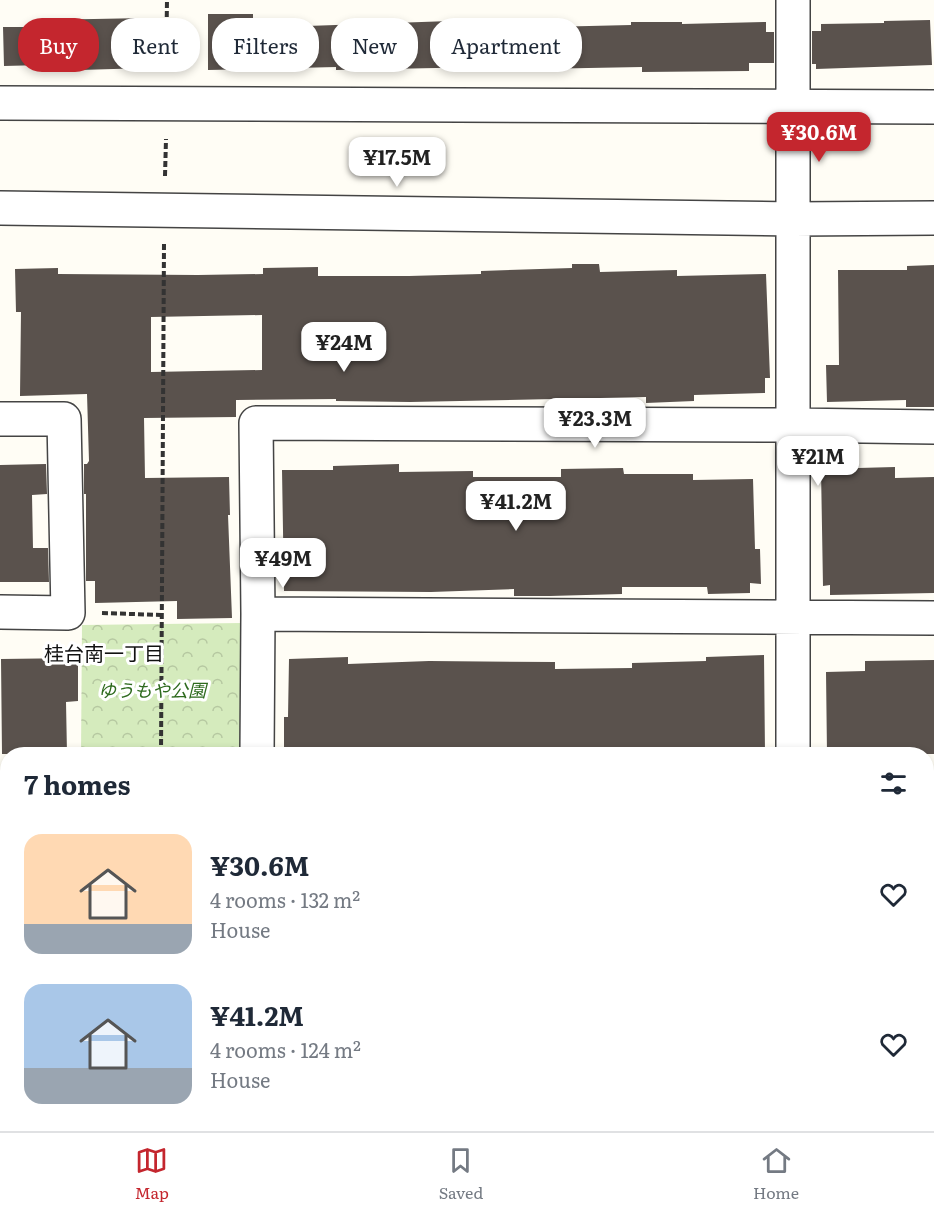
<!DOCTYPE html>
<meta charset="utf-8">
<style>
:root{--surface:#fff;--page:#f2f2f3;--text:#1f2937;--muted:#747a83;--line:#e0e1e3;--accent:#c4262e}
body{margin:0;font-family:Literata,"Noto Sans JP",serif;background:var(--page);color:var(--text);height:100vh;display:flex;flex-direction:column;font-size:22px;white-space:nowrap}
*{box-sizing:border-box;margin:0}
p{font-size:20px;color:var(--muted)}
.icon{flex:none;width:33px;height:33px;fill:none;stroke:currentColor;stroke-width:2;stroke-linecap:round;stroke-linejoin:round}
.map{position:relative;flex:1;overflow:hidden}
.drawer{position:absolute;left:0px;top:747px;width:934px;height:384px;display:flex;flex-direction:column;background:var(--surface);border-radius:24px 24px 0 0;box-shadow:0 3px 9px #0003}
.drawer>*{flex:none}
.hud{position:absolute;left:18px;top:18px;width:600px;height:54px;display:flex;gap:12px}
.price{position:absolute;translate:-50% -51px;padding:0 14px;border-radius:12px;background:#fff;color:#222;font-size:20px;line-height:39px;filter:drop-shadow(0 2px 3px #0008)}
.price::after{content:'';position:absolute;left:50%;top:36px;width:18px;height:14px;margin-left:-9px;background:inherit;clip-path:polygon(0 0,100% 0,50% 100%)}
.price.active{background:var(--accent);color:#fff}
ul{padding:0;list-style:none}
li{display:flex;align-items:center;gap:18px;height:150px;padding:0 24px}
li span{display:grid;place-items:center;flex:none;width:168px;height:120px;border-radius:18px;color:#555}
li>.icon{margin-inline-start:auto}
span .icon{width:72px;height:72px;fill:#fffc;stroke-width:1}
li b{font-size:26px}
h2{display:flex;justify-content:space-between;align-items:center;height:72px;padding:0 24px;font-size:26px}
.chip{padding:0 21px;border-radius:24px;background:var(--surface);box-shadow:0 3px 9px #0003;font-size:21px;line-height:54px}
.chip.active{background:var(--accent);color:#fff}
.tab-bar{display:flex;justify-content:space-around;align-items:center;height:84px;border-top:2px solid var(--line);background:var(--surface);font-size:16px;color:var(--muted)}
.tab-bar a{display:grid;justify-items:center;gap:3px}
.tab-bar .active{color:var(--accent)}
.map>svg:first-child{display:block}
.park{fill:url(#park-crowns)}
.building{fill:#5a524d;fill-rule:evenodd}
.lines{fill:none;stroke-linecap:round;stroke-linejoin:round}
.minor-casing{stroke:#444;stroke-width:36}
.path{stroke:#333;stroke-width:4;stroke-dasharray:6 3;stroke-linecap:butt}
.minor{stroke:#fff;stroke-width:33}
.labels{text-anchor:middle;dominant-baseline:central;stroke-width:6;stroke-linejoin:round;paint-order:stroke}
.park-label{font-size:18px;font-style:italic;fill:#2f6b1f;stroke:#fff}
.neighbourhood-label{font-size:20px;fill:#111;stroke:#fff}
</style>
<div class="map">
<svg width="934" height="1131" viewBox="0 0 934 1131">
<defs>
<pattern id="park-crowns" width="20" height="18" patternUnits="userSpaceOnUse" patternTransform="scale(1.5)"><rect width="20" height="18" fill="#d5ebbd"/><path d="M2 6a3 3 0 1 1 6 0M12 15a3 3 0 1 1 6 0" fill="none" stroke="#b6c8a1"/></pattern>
</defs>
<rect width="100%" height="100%" fill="#fffdf5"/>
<path class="park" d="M 242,623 L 240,754 L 81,754 L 82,625 Z"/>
<path class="building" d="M 208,14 L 253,14 L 253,31 L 307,30 L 307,26 L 479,20 L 480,23 L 547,21 L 547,27 L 631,25 L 631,22 L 682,22 L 682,24 L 766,22 L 766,32 L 774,32 L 774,63 L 749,63 L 749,71 L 642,72 L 642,67 L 487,70 L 486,67 L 336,70 L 336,67 L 208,70 Z
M 146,18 L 147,68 L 80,70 L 80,64 L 4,66 L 3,27 L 41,27 L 41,20 Z
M 930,20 L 932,65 L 816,69 L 816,64 L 812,64 L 812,31 L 821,31 L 821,24 L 884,23 L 884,21 Z
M 572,264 L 599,264 L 600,272 L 677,270 L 677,276 L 766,274 L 770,378 L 765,378 L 765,393 L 694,395 L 694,401 L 646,403 L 646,397 L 410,402 L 336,401 L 336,399 L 236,400 L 236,417 L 144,418 L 145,478 L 229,477 L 230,515 L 228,515 L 232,618 L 177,619 L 177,601 L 95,603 L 95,581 L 86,581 L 86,494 L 84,494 L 84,464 L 87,464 L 89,461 L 87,394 L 20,396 L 21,312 L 16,312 L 15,269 L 58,268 L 58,274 L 198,275 L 263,274 L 263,268 L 318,267 L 318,276 L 409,276 L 481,274 L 481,271 L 572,268 ZM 262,315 L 262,370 L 151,372 L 151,317 Z
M 934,265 L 934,407 L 906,407 L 906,400 L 827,402 L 826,365 L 839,365 L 838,270 L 907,270 L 907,266 Z
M 46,464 L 47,494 L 32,495 L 33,548 L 48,548 L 49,582 L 0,582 L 0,465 Z
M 399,464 L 399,472 L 473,471 L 473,477 L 561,477 L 561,469 L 623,468 L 624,474 L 693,474 L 693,480 L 753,479 L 755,549 L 760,549 L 761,584 L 750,583 L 750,593 L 708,594 L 707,587 L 622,587 L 622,594 L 550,596 L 514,596 L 514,589 L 431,592 L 284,591 L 282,470 L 333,470 L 333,466 Z
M 895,467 L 895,478 L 934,477 L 934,593 L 830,595 L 830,585 L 823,586 L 821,469 Z
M 764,655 L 765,754 L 284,754 L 284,717 L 288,717 L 289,659 L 348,657 L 348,664 L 429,661 L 555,662 L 555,669 L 632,668 L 632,663 L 706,661 L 706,657 Z
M 78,658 L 78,701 L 66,702 L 67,754 L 2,754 L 1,659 Z
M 934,660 L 934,754 L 827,754 L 826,672 L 865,671 L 865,661 Z"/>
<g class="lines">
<g class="minor-casing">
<path id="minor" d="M 793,0 L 793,754
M 0,103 L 934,107
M 0,208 L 794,219 L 934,218
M 0,419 L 64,419 L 68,613 L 0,612
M 258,614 L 934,618
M 257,754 L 258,614 L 256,423 L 792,425 L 934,427
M 0,805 L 8,805
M 927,811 L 934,811
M 0,994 L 8,994
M 927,1002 L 934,1002
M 786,1131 L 786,1124"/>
</g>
<path class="path" d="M 166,71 L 167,0
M 165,176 L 166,139
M 102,613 L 161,615
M 161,754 L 164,244
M 159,1131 L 159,1124"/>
<use href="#minor" class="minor"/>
</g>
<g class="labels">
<g class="park-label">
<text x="152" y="689">ゆうもや公園</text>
</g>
<g class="neighbourhood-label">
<text x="104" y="652">桂台南一丁目</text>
</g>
</g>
</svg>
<b class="price active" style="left:819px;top:163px">¥30.6M</b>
<b class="price" style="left:397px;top:188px">¥17.5M</b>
<b class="price" style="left:344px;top:373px">¥24M</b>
<b class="price" style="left:595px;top:449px">¥23.3M</b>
<b class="price" style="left:818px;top:487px">¥21M</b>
<b class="price" style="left:516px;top:532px">¥41.2M</b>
<b class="price" style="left:283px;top:589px">¥49M</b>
<div class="hud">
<a class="chip active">Buy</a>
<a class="chip">Rent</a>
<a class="chip">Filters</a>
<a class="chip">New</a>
<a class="chip">Apartment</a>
</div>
<section class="drawer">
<h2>7 homes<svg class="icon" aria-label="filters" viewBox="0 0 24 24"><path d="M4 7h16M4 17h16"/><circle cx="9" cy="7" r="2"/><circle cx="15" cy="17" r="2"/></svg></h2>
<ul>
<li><span style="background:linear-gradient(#ffd9b3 75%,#9aa5b1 0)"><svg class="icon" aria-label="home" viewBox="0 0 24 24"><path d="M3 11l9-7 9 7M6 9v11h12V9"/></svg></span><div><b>¥30.6M</b><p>4 rooms · 132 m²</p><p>House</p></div><svg class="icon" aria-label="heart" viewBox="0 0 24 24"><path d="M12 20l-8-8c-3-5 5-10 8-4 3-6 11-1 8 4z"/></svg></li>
<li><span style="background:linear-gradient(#a9c7e8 70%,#9aa5b1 0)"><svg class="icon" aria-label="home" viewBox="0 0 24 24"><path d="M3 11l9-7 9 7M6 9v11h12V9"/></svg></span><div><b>¥41.2M</b><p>4 rooms · 124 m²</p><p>House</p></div><svg class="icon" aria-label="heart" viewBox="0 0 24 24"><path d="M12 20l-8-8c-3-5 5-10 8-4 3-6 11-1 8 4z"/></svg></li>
</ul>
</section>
</div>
<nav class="tab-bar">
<a class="active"><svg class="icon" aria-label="map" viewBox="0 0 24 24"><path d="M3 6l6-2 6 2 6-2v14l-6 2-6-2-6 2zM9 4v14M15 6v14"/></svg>Map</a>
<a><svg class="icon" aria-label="saved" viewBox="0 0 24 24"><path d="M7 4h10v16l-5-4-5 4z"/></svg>Saved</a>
<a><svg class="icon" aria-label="home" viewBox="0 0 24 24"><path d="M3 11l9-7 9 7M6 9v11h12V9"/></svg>Home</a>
</nav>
